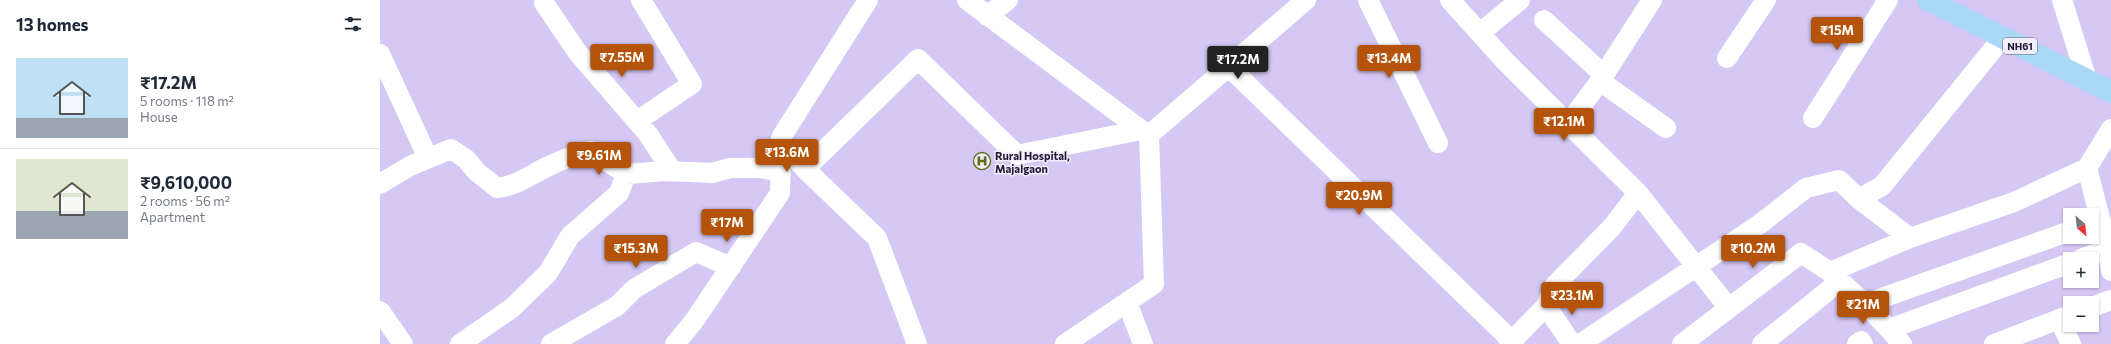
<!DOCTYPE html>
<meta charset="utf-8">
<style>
:root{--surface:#fff;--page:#f6f6f7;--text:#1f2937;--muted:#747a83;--line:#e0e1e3;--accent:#b45309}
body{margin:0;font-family:Commissioner,sans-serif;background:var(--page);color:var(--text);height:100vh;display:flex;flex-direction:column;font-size:15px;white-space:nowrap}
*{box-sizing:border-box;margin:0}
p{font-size:13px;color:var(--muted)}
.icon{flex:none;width:22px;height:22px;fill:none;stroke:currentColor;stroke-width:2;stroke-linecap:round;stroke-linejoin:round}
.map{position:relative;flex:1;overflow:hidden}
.panel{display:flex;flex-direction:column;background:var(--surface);width:380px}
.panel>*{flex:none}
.needle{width:26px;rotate:152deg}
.controls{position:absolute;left:1683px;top:208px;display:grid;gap:8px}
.controls a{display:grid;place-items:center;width:36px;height:36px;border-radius:0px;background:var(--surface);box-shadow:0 1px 3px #0004;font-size:20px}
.price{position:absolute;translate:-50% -34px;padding:0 9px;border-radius:4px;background:var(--accent);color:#fff;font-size:13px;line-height:26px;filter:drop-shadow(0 1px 2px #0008)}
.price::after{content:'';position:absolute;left:50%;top:24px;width:12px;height:9px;margin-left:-6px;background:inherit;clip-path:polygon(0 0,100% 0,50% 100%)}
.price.current{background:#222;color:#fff}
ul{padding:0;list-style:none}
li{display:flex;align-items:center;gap:12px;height:100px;padding:0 16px}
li+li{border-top:1px solid var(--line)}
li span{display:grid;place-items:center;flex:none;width:112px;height:80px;border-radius:0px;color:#555}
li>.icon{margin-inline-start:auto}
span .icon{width:48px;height:48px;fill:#fffc;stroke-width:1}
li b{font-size:17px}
h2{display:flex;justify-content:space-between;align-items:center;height:48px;padding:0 16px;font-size:17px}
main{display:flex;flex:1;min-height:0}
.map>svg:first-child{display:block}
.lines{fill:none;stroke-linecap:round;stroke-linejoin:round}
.minor{stroke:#fff;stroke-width:20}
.major{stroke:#a9d9f7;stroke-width:22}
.labels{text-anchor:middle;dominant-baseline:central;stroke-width:3;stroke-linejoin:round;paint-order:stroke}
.shield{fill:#f3eefe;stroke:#625a72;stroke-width:1}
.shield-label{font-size:10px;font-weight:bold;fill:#241a36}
.poi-label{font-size:11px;font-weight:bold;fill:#241a36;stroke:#f3eefe;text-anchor:start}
</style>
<main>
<section class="panel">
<h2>13 homes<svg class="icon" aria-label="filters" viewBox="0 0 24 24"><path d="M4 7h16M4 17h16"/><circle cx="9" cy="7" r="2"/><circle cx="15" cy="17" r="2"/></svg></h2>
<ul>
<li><span style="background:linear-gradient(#bfe0f5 75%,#9aa5b1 0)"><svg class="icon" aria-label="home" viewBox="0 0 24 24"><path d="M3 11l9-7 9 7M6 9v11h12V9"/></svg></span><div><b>₹17.2M</b><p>5 rooms · 118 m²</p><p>House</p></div></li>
<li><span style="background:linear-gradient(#dfe7d0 65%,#9aa5b1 0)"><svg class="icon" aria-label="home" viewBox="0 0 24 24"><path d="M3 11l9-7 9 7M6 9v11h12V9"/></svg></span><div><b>₹9,610,000</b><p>2 rooms · 56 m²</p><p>Apartment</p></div></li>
</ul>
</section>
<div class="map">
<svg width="1731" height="344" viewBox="0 0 1731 344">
<rect width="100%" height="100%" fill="#d5c8f5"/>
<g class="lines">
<path class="minor" d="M 488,0 L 402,136 L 400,142 L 425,169 L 497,238 L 537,344
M 587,0 L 768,135
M 988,0 L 1058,143
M 1070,0 L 1125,61 L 1258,193 L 1232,227 L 1175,285 L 1166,306 L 1129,344
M 1682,0 L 1707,80
M 164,3 L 198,53 L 268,134 L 292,171
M 607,16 L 628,0
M 1164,20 L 1224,75
M 1100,33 L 1140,0
M 0,54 L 48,158
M 1347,58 L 1386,0
M 849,67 L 1132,341
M 1220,81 L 1286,128
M 1433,118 L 1508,0
M 257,121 L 312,84 L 261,0
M 1188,124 L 1220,81 L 1272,0
M 769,135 L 926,0
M 1707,168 L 1728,249 L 1731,271
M 425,169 L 538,59 L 637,155 L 761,130
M 0,184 L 30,166 L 71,149 L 86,159 L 97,172 L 117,188 C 137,186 151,174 169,166 C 183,159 196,154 211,151 L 246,174 L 286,171 L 332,173 L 350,168 L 381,168 L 401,172
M 1258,193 L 1348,307
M 1479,199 L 1530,238 L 1634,202 L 1707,168 L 1731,129
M 1690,231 L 1485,304 L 1509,329 L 1690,263
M 1701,259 L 1728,249
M 747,302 L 763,344
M 1485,304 L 1450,272 L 1530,238
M 1166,306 L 1192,344
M 1712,307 L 1731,300
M 0,311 L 23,344
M 1679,319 L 1691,344
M 1509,329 L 1522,344
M 80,344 L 132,308 L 168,273 L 190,236 L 239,193 L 246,174
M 171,344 L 237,306 L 254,289 L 316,252 L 351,267
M 295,344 L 314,321 L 400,193 L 401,160
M 685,344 L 774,284 L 769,135
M 1200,344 L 1380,224 L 1426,188 L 1459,180 L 1479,199 L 1502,186 L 1623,37
M 1302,344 L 1421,253 L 1450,272
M 1382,344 L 1460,281
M 1477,344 L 1481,341 L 1483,344
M 1614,344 L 1690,315"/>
<path class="major" d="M 1548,0 L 1731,92"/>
</g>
<defs>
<g id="hospital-ring" transform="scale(0.9)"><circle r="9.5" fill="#f3eefe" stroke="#616e19" stroke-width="1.5"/><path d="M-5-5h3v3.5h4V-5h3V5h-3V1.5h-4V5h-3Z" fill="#616e19"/></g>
</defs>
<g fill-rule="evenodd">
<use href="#hospital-ring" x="602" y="161"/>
</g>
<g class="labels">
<rect class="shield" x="1623" y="38" width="34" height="16" rx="3"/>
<g class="shield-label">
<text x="1640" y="46">NH61</text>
</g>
<g class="poi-label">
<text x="615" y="155">Rural Hospital,<tspan x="615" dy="13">Majalgaon</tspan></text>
</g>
</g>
</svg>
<div class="controls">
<a><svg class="needle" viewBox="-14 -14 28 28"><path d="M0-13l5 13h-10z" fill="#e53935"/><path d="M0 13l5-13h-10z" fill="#747a83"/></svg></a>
<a>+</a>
<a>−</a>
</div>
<b class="price" style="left:1457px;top:51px">₹15M</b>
<b class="price" style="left:242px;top:78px">₹7.55M</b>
<b class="price" style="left:1009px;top:79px">₹13.4M</b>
<b class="price current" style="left:858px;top:80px">₹17.2M</b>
<b class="price" style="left:1184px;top:142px">₹12.1M</b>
<b class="price" style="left:407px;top:173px">₹13.6M</b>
<b class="price" style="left:219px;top:176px">₹9.61M</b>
<b class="price" style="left:979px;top:216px">₹20.9M</b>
<b class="price" style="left:347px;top:243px">₹17M</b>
<b class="price" style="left:256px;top:269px">₹15.3M</b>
<b class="price" style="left:1373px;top:269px">₹10.2M</b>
<b class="price" style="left:1192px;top:316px">₹23.1M</b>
<b class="price" style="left:1483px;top:325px">₹21M</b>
</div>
</main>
